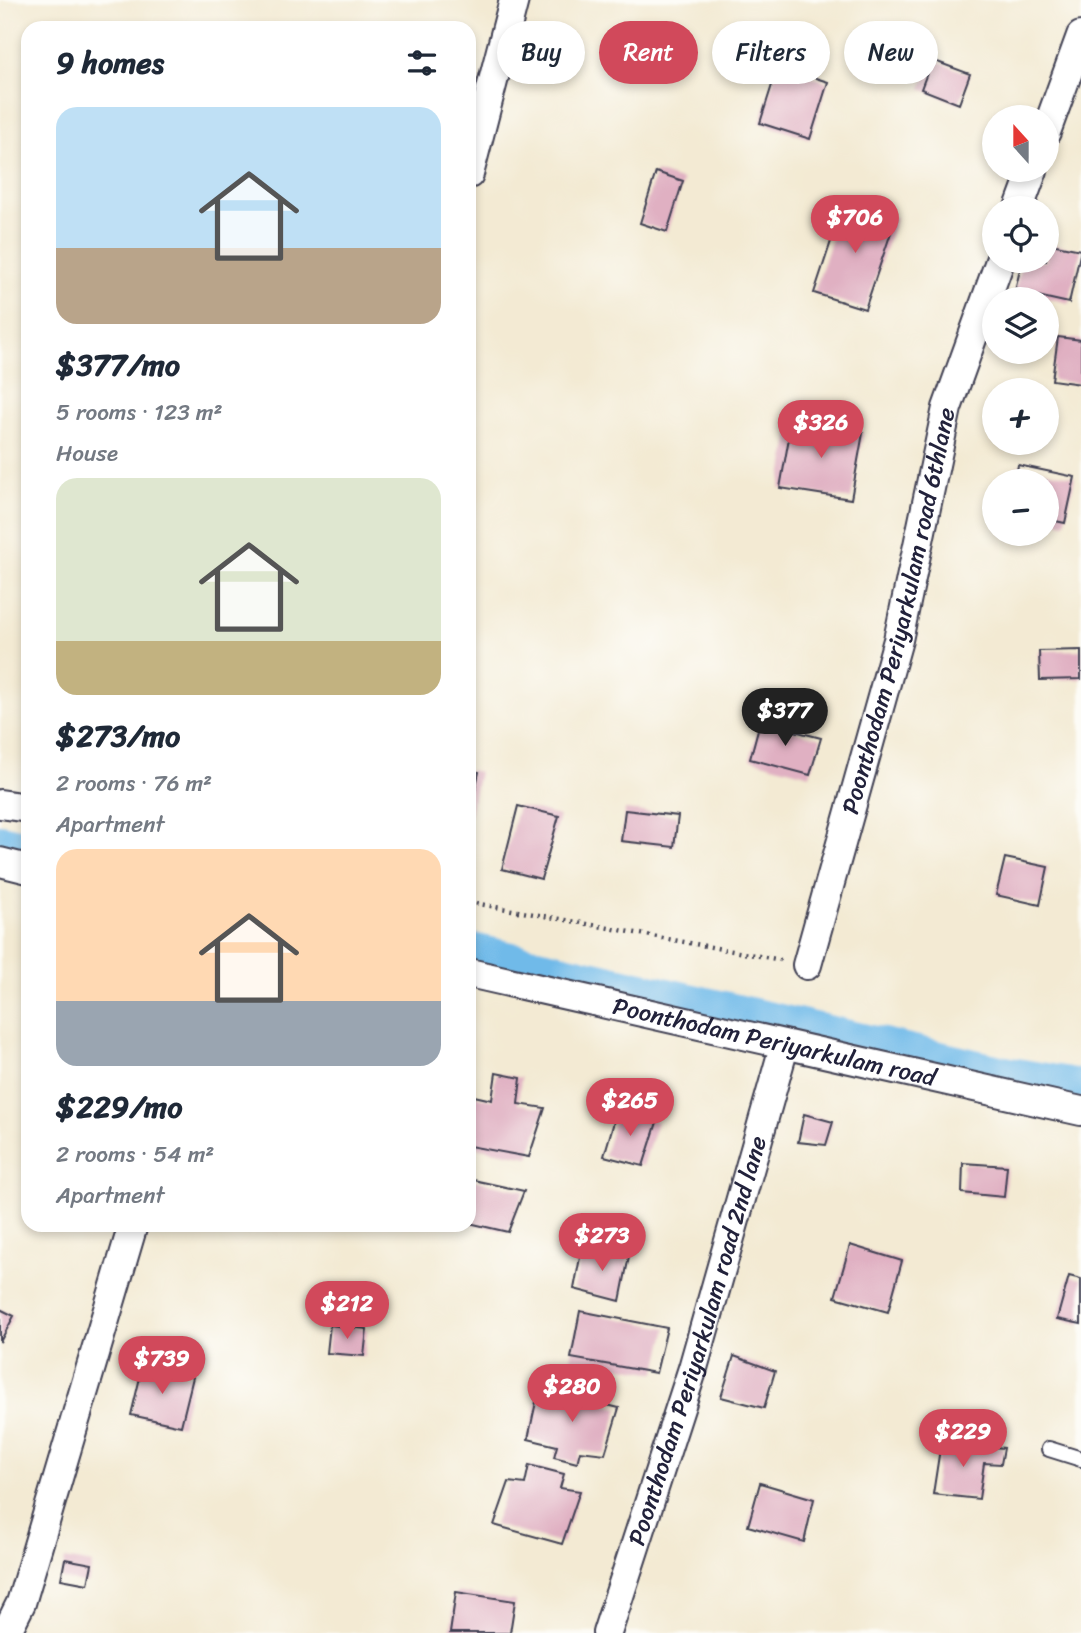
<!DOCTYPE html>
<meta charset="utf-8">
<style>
:root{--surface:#fff;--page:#f6f6f7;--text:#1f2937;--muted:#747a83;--accent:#d1495b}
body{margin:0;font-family:Sriracha,sans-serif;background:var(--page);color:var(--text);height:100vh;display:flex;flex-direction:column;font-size:26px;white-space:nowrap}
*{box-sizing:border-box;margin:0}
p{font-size:23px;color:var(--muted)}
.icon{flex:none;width:38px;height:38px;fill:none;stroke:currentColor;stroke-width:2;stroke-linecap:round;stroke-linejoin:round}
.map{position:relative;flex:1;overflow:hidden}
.sheet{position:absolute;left:21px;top:21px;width:455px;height:1211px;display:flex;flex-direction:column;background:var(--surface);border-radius:21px;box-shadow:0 4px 10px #0003}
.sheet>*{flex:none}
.hud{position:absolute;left:497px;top:21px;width:478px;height:63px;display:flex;gap:14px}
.needle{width:46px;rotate:339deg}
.fabs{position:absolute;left:982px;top:105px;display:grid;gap:14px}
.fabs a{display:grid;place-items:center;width:77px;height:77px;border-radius:50%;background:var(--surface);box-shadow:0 4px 10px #0003;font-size:35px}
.price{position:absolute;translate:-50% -60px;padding:0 16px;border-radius:24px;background:var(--accent);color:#fff;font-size:23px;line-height:46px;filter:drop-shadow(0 2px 4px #0008)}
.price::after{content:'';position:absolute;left:50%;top:42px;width:21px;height:16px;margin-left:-10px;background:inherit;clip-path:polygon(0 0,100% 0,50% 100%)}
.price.on{background:#222;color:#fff}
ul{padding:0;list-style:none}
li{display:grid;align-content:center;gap:14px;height:371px;padding:0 35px}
li span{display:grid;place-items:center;height:217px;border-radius:21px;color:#555}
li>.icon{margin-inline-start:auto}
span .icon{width:126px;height:126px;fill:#fffc;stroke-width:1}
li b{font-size:30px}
h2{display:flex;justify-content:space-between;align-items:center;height:84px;padding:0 35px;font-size:30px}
.pill{padding:0 24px;border-radius:32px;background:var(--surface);box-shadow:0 4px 10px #0003;font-size:24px;line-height:63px}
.pill.on{background:var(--accent);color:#fff}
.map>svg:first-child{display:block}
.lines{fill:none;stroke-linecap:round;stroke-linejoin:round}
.canal{stroke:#70bae9;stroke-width:30}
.building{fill:#e0b0c2}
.lane-casing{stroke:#414052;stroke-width:18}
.street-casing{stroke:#414052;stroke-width:32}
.path{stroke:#414052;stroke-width:4.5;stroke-dasharray:2 5;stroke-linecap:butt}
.lane{stroke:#fff;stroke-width:14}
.street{stroke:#fff;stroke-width:28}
.labels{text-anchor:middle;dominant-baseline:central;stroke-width:5;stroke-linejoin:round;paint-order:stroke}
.street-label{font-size:24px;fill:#22223b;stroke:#fdfcf7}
</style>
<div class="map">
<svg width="1081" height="1633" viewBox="0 0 1081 1633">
<rect width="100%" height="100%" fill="#fdfcf7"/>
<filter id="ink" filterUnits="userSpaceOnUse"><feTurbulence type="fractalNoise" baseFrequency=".0143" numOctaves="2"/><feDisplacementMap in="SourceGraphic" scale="14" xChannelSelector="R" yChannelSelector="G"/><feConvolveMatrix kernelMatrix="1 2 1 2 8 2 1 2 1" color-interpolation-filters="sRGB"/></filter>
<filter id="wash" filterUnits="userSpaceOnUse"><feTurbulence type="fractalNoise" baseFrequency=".00686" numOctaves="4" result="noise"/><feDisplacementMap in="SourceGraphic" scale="28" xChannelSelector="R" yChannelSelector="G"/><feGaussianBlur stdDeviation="1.57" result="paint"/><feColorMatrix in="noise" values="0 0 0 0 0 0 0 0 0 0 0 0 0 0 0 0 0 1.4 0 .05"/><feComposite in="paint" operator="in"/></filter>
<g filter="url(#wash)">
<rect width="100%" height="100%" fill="#f3ead3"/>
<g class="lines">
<path class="canal" d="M 0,839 L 28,845
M 469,947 L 1005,1071 L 1081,1084"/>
</g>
<g id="blocks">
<path class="building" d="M 932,60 L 970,74 L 959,104 L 921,89 Z
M 778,66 L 828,82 L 810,139 L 760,123 Z
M 656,172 L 683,181 L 667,232 L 640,223 Z
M 844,202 L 896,218 L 865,309 L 814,293 Z
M 1046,243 L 1081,250 L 1069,303 L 1015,291 L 1022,261 L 1046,261 Z
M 1058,337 L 1081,340 L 1081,384 L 1052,380 Z
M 792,421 L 863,433 L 851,499 L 780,488 Z
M 1018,465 L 1075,477 L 1065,523 L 1046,519 L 1046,481 L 1015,481 Z
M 1081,650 L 1081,679 L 1040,680 L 1039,651 Z
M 760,722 L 821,738 L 810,775 L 750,759 Z
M 469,770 L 479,772 L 470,814 L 469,814 Z
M 518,806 L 559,816 L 541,879 L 502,869 Z
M 625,810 L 678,816 L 674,847 L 621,841 Z
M 1005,858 L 1048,867 L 1040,905 L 996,895 Z
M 496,1073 L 521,1078 L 518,1104 L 545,1108 L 529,1157 L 469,1146 L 469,1117 L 474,1096 L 492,1100 Z
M 618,1108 L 657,1122 L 643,1166 L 604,1156 Z
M 804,1114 L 833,1122 L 826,1145 L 798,1142 Z
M 963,1163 L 1007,1166 L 1004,1197 L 962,1193 Z
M 469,1179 L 524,1191 L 508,1232 L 469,1223 Z
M 850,1245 L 902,1261 L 888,1312 L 835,1297 Z
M 582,1247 L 629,1256 L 620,1301 L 574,1289 Z
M 1069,1276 L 1081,1279 L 1081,1324 L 1057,1319 Z
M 0,1309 L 14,1316 L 0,1342 Z
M 580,1311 L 667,1328 L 656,1373 L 571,1358 Z
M 330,1325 L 367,1329 L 364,1356 L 327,1353 Z
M 734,1356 L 775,1371 L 764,1408 L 721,1397 Z
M 143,1365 L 193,1377 L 181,1426 L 131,1415 Z
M 539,1388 L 619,1408 L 605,1454 L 580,1451 L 577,1463 L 554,1457 L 557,1446 L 528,1439 Z
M 941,1442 L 1004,1448 L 1001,1464 L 984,1463 L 979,1499 L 933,1494 Z
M 529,1465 L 564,1474 L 560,1488 L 580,1491 L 562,1544 L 494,1525 L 509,1482 L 525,1484 Z
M 760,1483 L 814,1499 L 804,1542 L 748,1526 Z
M 65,1559 L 92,1564 L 88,1584 L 61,1579 Z
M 456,1592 L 515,1601 L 510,1633 L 450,1633 Z"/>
</g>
</g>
<g filter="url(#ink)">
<use href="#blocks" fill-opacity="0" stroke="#414052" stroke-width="2"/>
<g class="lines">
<g class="lane-casing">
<path id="lane" d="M 1049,1449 L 1081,1459"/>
</g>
<g class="street-casing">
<g id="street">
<path d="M 1046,132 L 1081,36"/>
<path d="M 469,174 L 514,0"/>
<path d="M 1019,208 L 1033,170"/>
<path d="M 0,804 L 28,808"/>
<path d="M 0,862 L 28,869"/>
<path id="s1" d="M 807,965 L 898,640 L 947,408 L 1000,261"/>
<path id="s2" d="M 469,973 L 1081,1111"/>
<path d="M 6,1633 L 21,1603 L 133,1225"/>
<path id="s3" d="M 607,1633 L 693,1368 L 784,1047"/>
</g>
</g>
<path class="path" d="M 469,902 L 781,960"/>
<use href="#lane" class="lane"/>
<use href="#street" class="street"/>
</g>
</g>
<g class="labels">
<g class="street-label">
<text stroke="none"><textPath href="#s1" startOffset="366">Poonthodam Periyarkulam road 6thlane</textPath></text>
<text stroke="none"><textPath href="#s2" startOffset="313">Poonthodam Periyarkulam road</textPath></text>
<text stroke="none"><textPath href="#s3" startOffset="306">Poonthodam Periyarkulam road 2nd lane</textPath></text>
</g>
</g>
</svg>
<div class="fabs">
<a><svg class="needle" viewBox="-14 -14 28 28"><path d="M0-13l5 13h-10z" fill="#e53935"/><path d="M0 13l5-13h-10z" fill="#747a83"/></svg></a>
<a><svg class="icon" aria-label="locate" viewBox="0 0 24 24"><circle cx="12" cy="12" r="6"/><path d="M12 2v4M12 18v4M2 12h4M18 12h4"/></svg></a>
<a><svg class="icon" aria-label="layers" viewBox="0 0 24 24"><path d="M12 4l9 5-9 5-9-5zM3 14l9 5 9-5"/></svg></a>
<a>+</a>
<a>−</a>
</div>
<b class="price" style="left:855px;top:255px">$706</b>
<b class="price" style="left:821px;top:460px">$326</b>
<b class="price on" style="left:785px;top:748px">$377</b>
<b class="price" style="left:630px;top:1138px">$265</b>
<b class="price" style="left:602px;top:1273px">$273</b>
<b class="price" style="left:347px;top:1341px">$212</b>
<b class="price" style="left:162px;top:1396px">$739</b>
<b class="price" style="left:572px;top:1424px">$280</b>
<b class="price" style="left:963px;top:1469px">$229</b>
<div class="hud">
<a class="pill">Buy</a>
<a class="pill on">Rent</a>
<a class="pill">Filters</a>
<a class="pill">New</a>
</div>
<section class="sheet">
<h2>9 homes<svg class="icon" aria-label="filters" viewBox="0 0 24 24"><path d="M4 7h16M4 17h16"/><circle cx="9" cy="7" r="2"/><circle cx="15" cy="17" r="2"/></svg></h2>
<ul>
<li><span style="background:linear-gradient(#bfe0f5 65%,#b9a48a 0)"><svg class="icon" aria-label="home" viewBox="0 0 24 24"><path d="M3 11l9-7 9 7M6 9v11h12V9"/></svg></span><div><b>$377/mo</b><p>5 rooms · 123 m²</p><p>House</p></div></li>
<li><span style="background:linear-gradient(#dfe7d0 75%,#c2b280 0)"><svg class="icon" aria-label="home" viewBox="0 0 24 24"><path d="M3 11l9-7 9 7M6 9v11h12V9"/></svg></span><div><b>$273/mo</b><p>2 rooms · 76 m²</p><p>Apartment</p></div></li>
<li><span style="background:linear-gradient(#ffd9b3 70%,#9aa5b1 0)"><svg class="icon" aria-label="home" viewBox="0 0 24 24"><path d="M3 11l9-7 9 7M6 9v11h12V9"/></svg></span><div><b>$229/mo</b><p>2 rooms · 54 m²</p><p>Apartment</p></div></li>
</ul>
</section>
</div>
